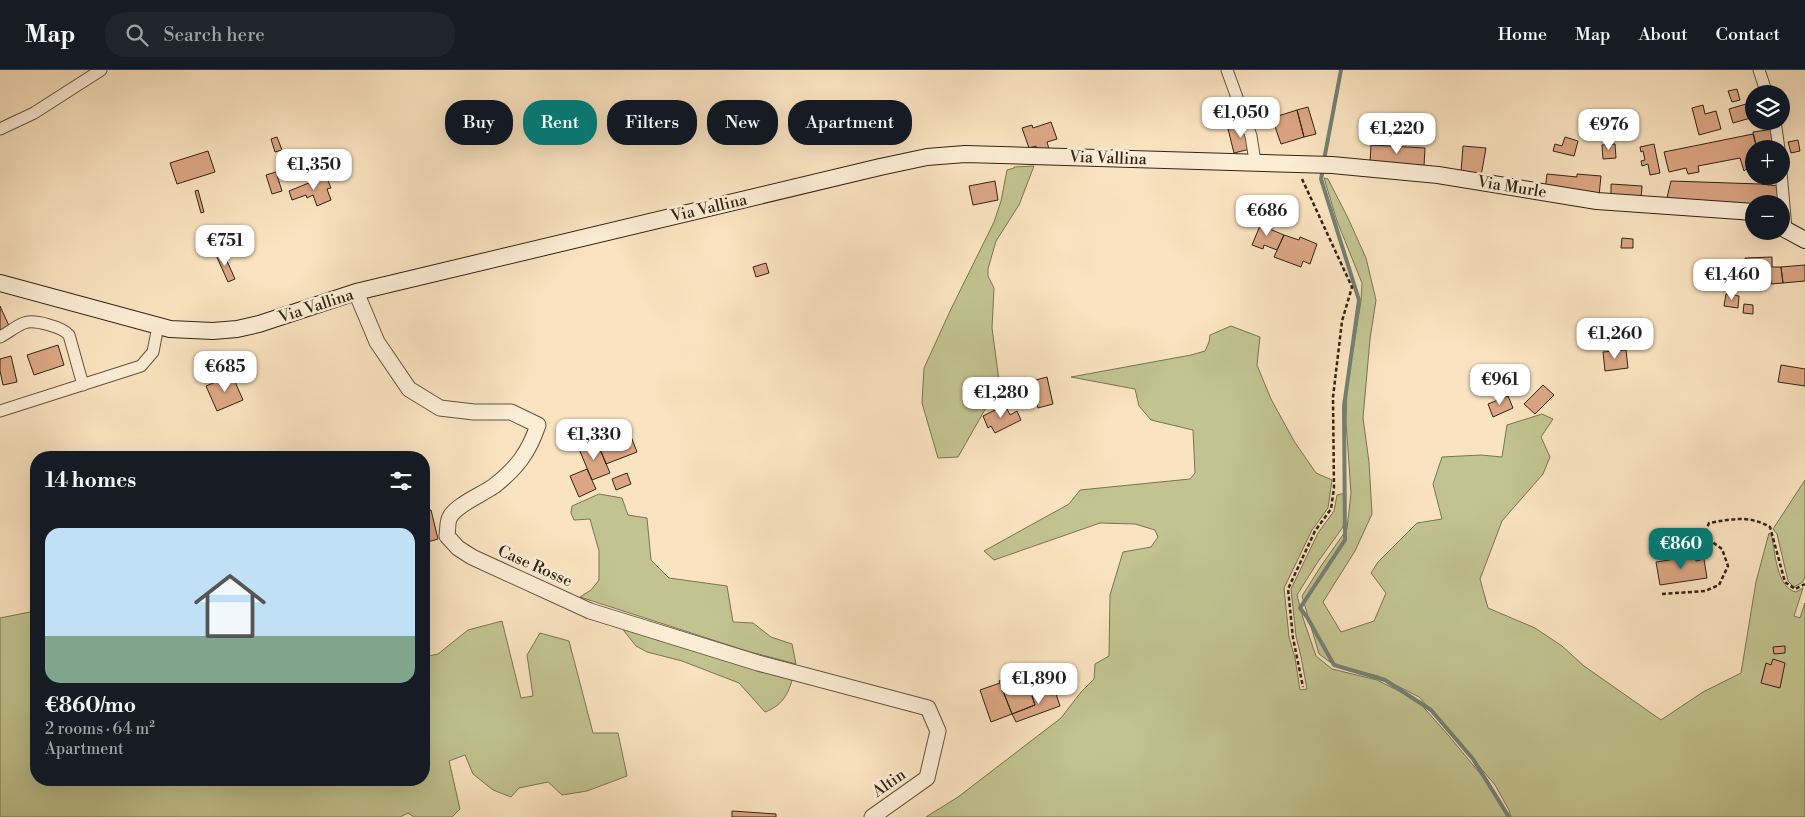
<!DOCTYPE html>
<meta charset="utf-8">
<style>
:root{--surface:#171b24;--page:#20242c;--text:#f1f3f6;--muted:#9ea1a6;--line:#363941;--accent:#0f766e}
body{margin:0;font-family:"Libre Bodoni",serif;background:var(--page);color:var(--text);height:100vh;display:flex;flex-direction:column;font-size:19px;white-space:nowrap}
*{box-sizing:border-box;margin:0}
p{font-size:16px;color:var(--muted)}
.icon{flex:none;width:28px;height:28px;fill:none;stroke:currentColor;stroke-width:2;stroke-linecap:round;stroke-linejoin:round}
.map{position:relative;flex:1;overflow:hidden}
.details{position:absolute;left:30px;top:381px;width:400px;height:335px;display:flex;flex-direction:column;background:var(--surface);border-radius:20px;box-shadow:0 5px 20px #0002}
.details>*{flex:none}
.hud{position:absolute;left:445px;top:30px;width:475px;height:45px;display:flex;gap:10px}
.tools{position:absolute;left:1745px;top:15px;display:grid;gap:10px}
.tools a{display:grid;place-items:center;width:45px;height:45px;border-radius:50%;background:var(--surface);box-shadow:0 5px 20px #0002;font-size:25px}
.price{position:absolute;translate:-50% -42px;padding:0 11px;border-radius:10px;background:#fff;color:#222;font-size:16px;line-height:32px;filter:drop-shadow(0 1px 2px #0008)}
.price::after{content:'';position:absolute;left:50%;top:30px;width:15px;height:11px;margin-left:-8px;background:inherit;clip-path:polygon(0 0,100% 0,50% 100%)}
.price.on{background:var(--accent);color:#fff}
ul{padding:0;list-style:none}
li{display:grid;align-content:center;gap:10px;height:265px;padding:0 15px}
li span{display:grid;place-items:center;height:155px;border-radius:15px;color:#555}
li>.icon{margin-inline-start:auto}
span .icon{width:90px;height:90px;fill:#fffc;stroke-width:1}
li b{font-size:21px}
h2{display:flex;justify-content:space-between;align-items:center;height:60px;padding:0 15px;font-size:21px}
.chip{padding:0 18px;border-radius:20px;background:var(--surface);box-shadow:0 5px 20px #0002;font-size:18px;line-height:45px}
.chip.on{background:var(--accent);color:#fff}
header{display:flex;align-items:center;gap:30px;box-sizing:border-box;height:70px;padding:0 25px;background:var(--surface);border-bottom:1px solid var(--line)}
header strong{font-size:24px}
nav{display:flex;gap:28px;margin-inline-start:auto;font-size:18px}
.search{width:350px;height:45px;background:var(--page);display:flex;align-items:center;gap:12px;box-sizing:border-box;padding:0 18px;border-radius:20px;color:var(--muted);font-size:19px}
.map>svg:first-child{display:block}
.green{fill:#c1c390;stroke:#7a7452}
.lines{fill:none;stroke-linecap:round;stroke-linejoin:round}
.stream{stroke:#738074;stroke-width:4}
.building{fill:#dca684;stroke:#322413}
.minor-casing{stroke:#64543e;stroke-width:13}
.tertiary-casing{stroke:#64543e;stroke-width:17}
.secondary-casing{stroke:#322413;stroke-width:18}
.path{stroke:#322413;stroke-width:2.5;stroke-dasharray:4 2.5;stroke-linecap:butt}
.minor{stroke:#fcedd6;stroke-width:11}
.tertiary{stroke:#fcedd6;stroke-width:15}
.secondary{stroke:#fcedd6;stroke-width:16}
.labels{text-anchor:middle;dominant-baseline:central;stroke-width:5;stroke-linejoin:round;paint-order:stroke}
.street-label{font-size:16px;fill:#322413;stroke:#fcedd6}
</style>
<header>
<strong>Map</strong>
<div class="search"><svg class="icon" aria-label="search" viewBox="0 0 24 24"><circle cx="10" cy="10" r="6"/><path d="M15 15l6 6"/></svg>Search here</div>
<nav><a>Home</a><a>Map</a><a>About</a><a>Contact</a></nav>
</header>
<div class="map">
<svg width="1805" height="747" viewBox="0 0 1805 747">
<rect width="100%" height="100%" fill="#fae3c0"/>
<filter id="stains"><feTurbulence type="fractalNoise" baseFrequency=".004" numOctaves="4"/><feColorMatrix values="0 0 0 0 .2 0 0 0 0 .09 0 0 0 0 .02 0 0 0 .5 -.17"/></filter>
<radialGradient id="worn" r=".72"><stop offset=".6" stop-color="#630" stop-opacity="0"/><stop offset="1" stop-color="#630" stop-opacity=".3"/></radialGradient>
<path class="green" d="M 1034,96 L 1019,135 L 996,171 L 988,199 L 988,206 L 994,218 L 992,258 L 1000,318 L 995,322 L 958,387 L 938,388 L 922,333 L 924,298 L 951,239 L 994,152 L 1001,131 L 1007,100 L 1014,98 L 1014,97 Z
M 1324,108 L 1328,109 L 1348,148 L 1366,188 L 1376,230 L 1370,269 L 1363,348 L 1369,392 L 1372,444 L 1355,481 L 1323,532 L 1341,562 L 1374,551 L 1386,523 L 1371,503 L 1378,492 L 1417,453 L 1442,449 L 1433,414 L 1442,387 L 1481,385 L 1502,387 L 1507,355 L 1542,344 L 1553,349 L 1541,367 L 1550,387 L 1543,404 L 1502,451 L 1480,509 L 1488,538 L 1535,558 L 1562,576 L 1584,596 L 1661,650 L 1703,622 L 1741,603 L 1756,512 L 1769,463 L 1772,467 C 1775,483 1777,518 1796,522 L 1803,518 L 1794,546 L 1800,548 L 1805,533 L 1805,747 L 1511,747 L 1509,740 L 1495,715 L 1452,664 L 1419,627 L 1378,606 L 1334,595 L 1319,584 L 1302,526 L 1321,496 L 1347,459 L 1351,423 L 1346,352 L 1347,315 L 1361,231 L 1362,213 L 1337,151 Z
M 1231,256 L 1260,267 L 1257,295 L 1271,329 L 1294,371 L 1316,403 L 1332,410 L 1328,438 L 1312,460 L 1284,518 L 1289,567 L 1295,588 L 1300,620 L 1307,619 L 1301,587 L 1296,566 L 1291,519 L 1318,463 L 1334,441 L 1337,425 L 1346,423 L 1343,457 L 1317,493 L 1297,525 L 1303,548 L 1316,586 L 1332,599 L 1377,610 L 1417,630 L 1449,666 L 1492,718 L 1507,747 L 926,747 L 958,727 L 1061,648 L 1081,622 L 1094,609 L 1095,594 L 1109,586 L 1110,525 L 1123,482 L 1151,477 L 1158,467 L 1155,460 L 1135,454 L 1100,453 L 994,490 L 984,481 L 1069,434 L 1080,420 L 1190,409 L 1195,403 L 1193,360 L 1151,350 L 1139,336 L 1135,319 L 1071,307 L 1191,285 L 1205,281 L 1209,272 L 1210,265 Z
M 1805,410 L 1805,506 L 1803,512 L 1794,517 L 1788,511 L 1777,464 L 1773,459 Z
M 599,424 L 622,428 L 628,445 L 647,448 L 651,490 L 669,508 L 727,516 L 733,552 L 753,553 L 771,567 L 792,574 L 796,594 L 747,581 L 580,527 L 591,520 L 599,510 L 599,481 L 590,449 L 574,450 L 571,443 L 572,436 Z
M 30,542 L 36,546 L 36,710 L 424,710 L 424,587 L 438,584 L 468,560 L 502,551 L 521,628 L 533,626 L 527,585 L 540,563 L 569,571 L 593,663 L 618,663 L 627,706 L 587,721 L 562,725 L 548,712 L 519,718 L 511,727 L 493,720 L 473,704 L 465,685 L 449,691 L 460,739 L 452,747 L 414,747 L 408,743 L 400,747 L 0,747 L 0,548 Z
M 622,553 L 794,602 C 790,621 784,635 765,642 L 739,613 L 682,591 L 647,582 L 636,576 L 624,561 Z"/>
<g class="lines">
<path class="stream" d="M 1324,90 L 1341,0
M 1323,99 L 1321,109 L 1359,230 L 1344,336 L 1345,470 L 1300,538 L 1307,547 L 1334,595 L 1385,610 L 1431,640 L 1473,689 L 1509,747"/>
</g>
<path class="building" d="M 1737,19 L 1740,30 L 1732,32 L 1728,21 Z
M 1753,32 L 1754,47 L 1733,53 L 1729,39 Z
M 1703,35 L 1705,44 L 1716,41 L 1721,59 L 1699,65 L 1692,38 Z
M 1308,37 L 1316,64 L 1304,67 L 1297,40 Z
M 1297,40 L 1304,67 L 1281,74 L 1272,48 Z
M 1415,46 L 1431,50 L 1427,64 L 1411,59 Z
M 1051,52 L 1057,69 L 1047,72 L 1049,79 L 1038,83 L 1036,76 L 1029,78 L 1022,58 L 1032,55 L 1033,58 Z
M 1246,55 L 1254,78 L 1234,83 L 1228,59 Z
M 1774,59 L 1777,79 L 1757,79 L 1753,62 Z
M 1753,64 L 1757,79 L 1754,79 L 1754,82 L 1748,83 L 1750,96 L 1744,101 L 1740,88 L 1698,96 L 1699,102 L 1688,104 L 1686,98 L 1669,102 L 1664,82 Z
M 277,67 L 282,80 L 275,82 L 271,69 Z
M 1565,67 L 1578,71 L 1574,86 L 1553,81 L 1555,74 L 1562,76 Z
M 1798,70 L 1800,81 L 1791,83 L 1788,72 Z
M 1615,74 L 1616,88 L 1603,89 L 1602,75 Z
M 1654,74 L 1660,103 L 1650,105 L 1648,94 L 1642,96 L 1641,91 L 1645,90 L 1643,81 L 1641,82 L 1640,77 Z
M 1371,75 L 1425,78 L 1424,96 L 1370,93 Z
M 1463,76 L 1486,78 L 1481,106 L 1461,102 Z
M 208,81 L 215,102 L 177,114 L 170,93 Z
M 286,85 L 288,89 L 292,87 L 297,98 L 293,100 L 294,104 L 290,106 L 286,97 L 282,98 L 278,88 Z
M 276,102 L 282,121 L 272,124 L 266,105 Z
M 1547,104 L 1577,107 L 1577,104 L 1601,106 L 1599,126 L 1545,120 Z
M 326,106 L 331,118 L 327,119 L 331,130 L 317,136 L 313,125 L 307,128 L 306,125 L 292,130 L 289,121 Z
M 995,111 L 998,130 L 973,135 L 969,116 Z
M 1671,111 L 1760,114 L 1779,116 L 1778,134 L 1666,132 Z
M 1611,114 L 1642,116 L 1641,130 L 1611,128 Z
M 198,120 L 204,142 L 201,143 L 195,121 Z
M 1262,151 L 1271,156 L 1272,160 L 1284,165 L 1277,180 L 1264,175 L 1263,179 L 1252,175 Z
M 1284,165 L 1299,170 L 1300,167 L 1317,174 L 1310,194 L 1303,191 L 1301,197 L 1274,187 Z
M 1622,168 L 1633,169 L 1633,178 L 1621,178 Z
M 223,182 L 235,209 L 228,212 L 216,185 Z
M 1772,187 L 1772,197 L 1781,197 L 1783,213 L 1771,214 L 1771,210 L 1755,212 L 1756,216 L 1723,219 L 1722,195 L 1747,197 L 1745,188 Z
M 766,193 L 769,203 L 756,207 L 753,197 Z
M 1805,195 L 1805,211 L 1783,213 L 1781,197 Z
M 1726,224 L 1739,226 L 1738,238 L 1724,236 Z
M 1744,234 L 1753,235 L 1753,244 L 1743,243 Z
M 0,236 L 10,258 L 0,262 Z
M 58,275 L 64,295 L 34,305 L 27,285 Z
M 1626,280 L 1628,298 L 1605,301 L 1603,282 Z
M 11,286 L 17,312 L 3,315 L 0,301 L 0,289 Z
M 1781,295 L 1805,299 L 1805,316 L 1778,312 Z
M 232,305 L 243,330 L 217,341 L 206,316 Z
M 1047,307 L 1053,334 L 1038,338 L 1032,311 Z
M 1543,315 L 1554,325 L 1535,344 L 1524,334 Z
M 1508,326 L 1513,338 L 1493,347 L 1488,334 Z
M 1005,335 L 1010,345 L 1017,341 L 1021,350 L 995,363 L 991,356 L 988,358 L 983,346 Z
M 628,359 L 637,382 L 606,394 L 597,372 Z
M 597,372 L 610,403 L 592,410 L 579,379 Z
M 587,399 L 596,419 L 579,427 L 570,406 Z
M 627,403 L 631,414 L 616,420 L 612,409 Z
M 431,440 L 438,469 L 424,473 L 424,442 Z
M 1695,486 L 1696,491 L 1704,489 L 1707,508 L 1660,515 L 1656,492 Z
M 1785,576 L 1785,583 L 1774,584 L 1773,577 Z
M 1773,589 L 1785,593 L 1780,618 L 1761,613 L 1766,593 L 1771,595 Z
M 1033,598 L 1036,607 L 1039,606 L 1045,621 L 1032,626 L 1035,635 L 1012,644 L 999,611 Z
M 1000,613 L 1012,644 L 991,652 L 980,620 Z
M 1049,614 L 1051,625 L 1056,624 L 1060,636 L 1016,652 L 1012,644 L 1035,635 L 1032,626 L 1045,621 L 1043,616 Z
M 732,741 L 776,744 L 776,747 L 732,747 Z"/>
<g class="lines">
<g class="minor-casing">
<path id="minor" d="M 1227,0 L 1251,66 L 1255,91 L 1263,92
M 1759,0 L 1767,24
M 1775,51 L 1779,79
M 0,59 L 34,43 L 101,0
M 1781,102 L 1786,159
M 0,267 C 8,263 16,256 24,253 C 34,249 62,257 69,265 L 83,315
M 0,341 L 141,296 L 153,282 L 158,256"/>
</g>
<g class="tertiary-casing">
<path id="tertiary" d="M 356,222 L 377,272 L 409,319 L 440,338 L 474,342 L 511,342 L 538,355 C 529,382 517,398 494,416 C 483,424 456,435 450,447 C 447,452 448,460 447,466 L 458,478 L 472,487 L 590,541 L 758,593 L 928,638 L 938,661 L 927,708 L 872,747"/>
</g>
<g class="secondary-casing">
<path id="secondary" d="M 1781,157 L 1805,170
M 0,213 L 170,259 L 213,261 L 237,259 L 259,254 L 356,222 L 880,97 L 927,87 L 965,84 L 1332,95 L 1438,105 L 1597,131 L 1754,142"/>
</g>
<path class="path" d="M 1302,109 L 1352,217 L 1342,251 L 1333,327 L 1334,418 L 1331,439 L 1315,461 L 1288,519 L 1293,568 L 1303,617
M 1662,524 L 1705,521 L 1719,515 L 1728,496 L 1722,479 L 1704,466 L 1709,453 C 1732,449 1749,445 1770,457 L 1785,512 L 1795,519 L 1805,514"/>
<use href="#minor" class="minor"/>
<use href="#tertiary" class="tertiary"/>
<use href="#secondary" class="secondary"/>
</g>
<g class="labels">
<g class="street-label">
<text transform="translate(1108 88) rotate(2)">Via Vallina</text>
<text transform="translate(1512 117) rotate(9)">Via Murle</text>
<text transform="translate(709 138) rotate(-13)">Via Vallina</text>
<text transform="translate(316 236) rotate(-18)">Via Vallina</text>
<text transform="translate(535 496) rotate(24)">Case Rosse</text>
<text transform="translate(889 713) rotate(-35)">Altin</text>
</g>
</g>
<rect width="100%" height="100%" filter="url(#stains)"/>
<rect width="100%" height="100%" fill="url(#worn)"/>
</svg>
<div class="tools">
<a><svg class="icon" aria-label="layers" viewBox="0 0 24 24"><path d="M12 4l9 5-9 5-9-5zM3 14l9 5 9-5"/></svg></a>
<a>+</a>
<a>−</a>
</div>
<b class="price" style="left:1241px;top:69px">€1,050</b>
<b class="price" style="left:1609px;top:81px">€976</b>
<b class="price" style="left:1397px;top:85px">€1,220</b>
<b class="price" style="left:314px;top:121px">€1,350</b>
<b class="price" style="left:1267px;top:167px">€686</b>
<b class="price" style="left:225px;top:197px">€751</b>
<b class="price" style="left:1732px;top:231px">€1,460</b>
<b class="price" style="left:1615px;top:290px">€1,260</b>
<b class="price" style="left:225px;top:323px">€685</b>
<b class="price" style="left:1500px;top:336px">€961</b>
<b class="price" style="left:1001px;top:349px">€1,280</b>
<b class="price" style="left:594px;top:391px">€1,330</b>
<b class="price on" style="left:1681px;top:500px">€860</b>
<b class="price" style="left:1039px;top:635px">€1,890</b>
<div class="hud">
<a class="chip">Buy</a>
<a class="chip on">Rent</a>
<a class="chip">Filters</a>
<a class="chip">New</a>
<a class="chip">Apartment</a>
</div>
<section class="details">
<h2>14 homes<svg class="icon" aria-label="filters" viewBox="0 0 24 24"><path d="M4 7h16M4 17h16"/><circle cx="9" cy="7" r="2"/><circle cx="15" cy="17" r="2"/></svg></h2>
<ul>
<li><span style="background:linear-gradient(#bfe0f5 70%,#7fa58c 0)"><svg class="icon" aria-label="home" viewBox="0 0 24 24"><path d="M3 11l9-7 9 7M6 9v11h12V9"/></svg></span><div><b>€860/mo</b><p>2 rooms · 64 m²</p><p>Apartment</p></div></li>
</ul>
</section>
</div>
